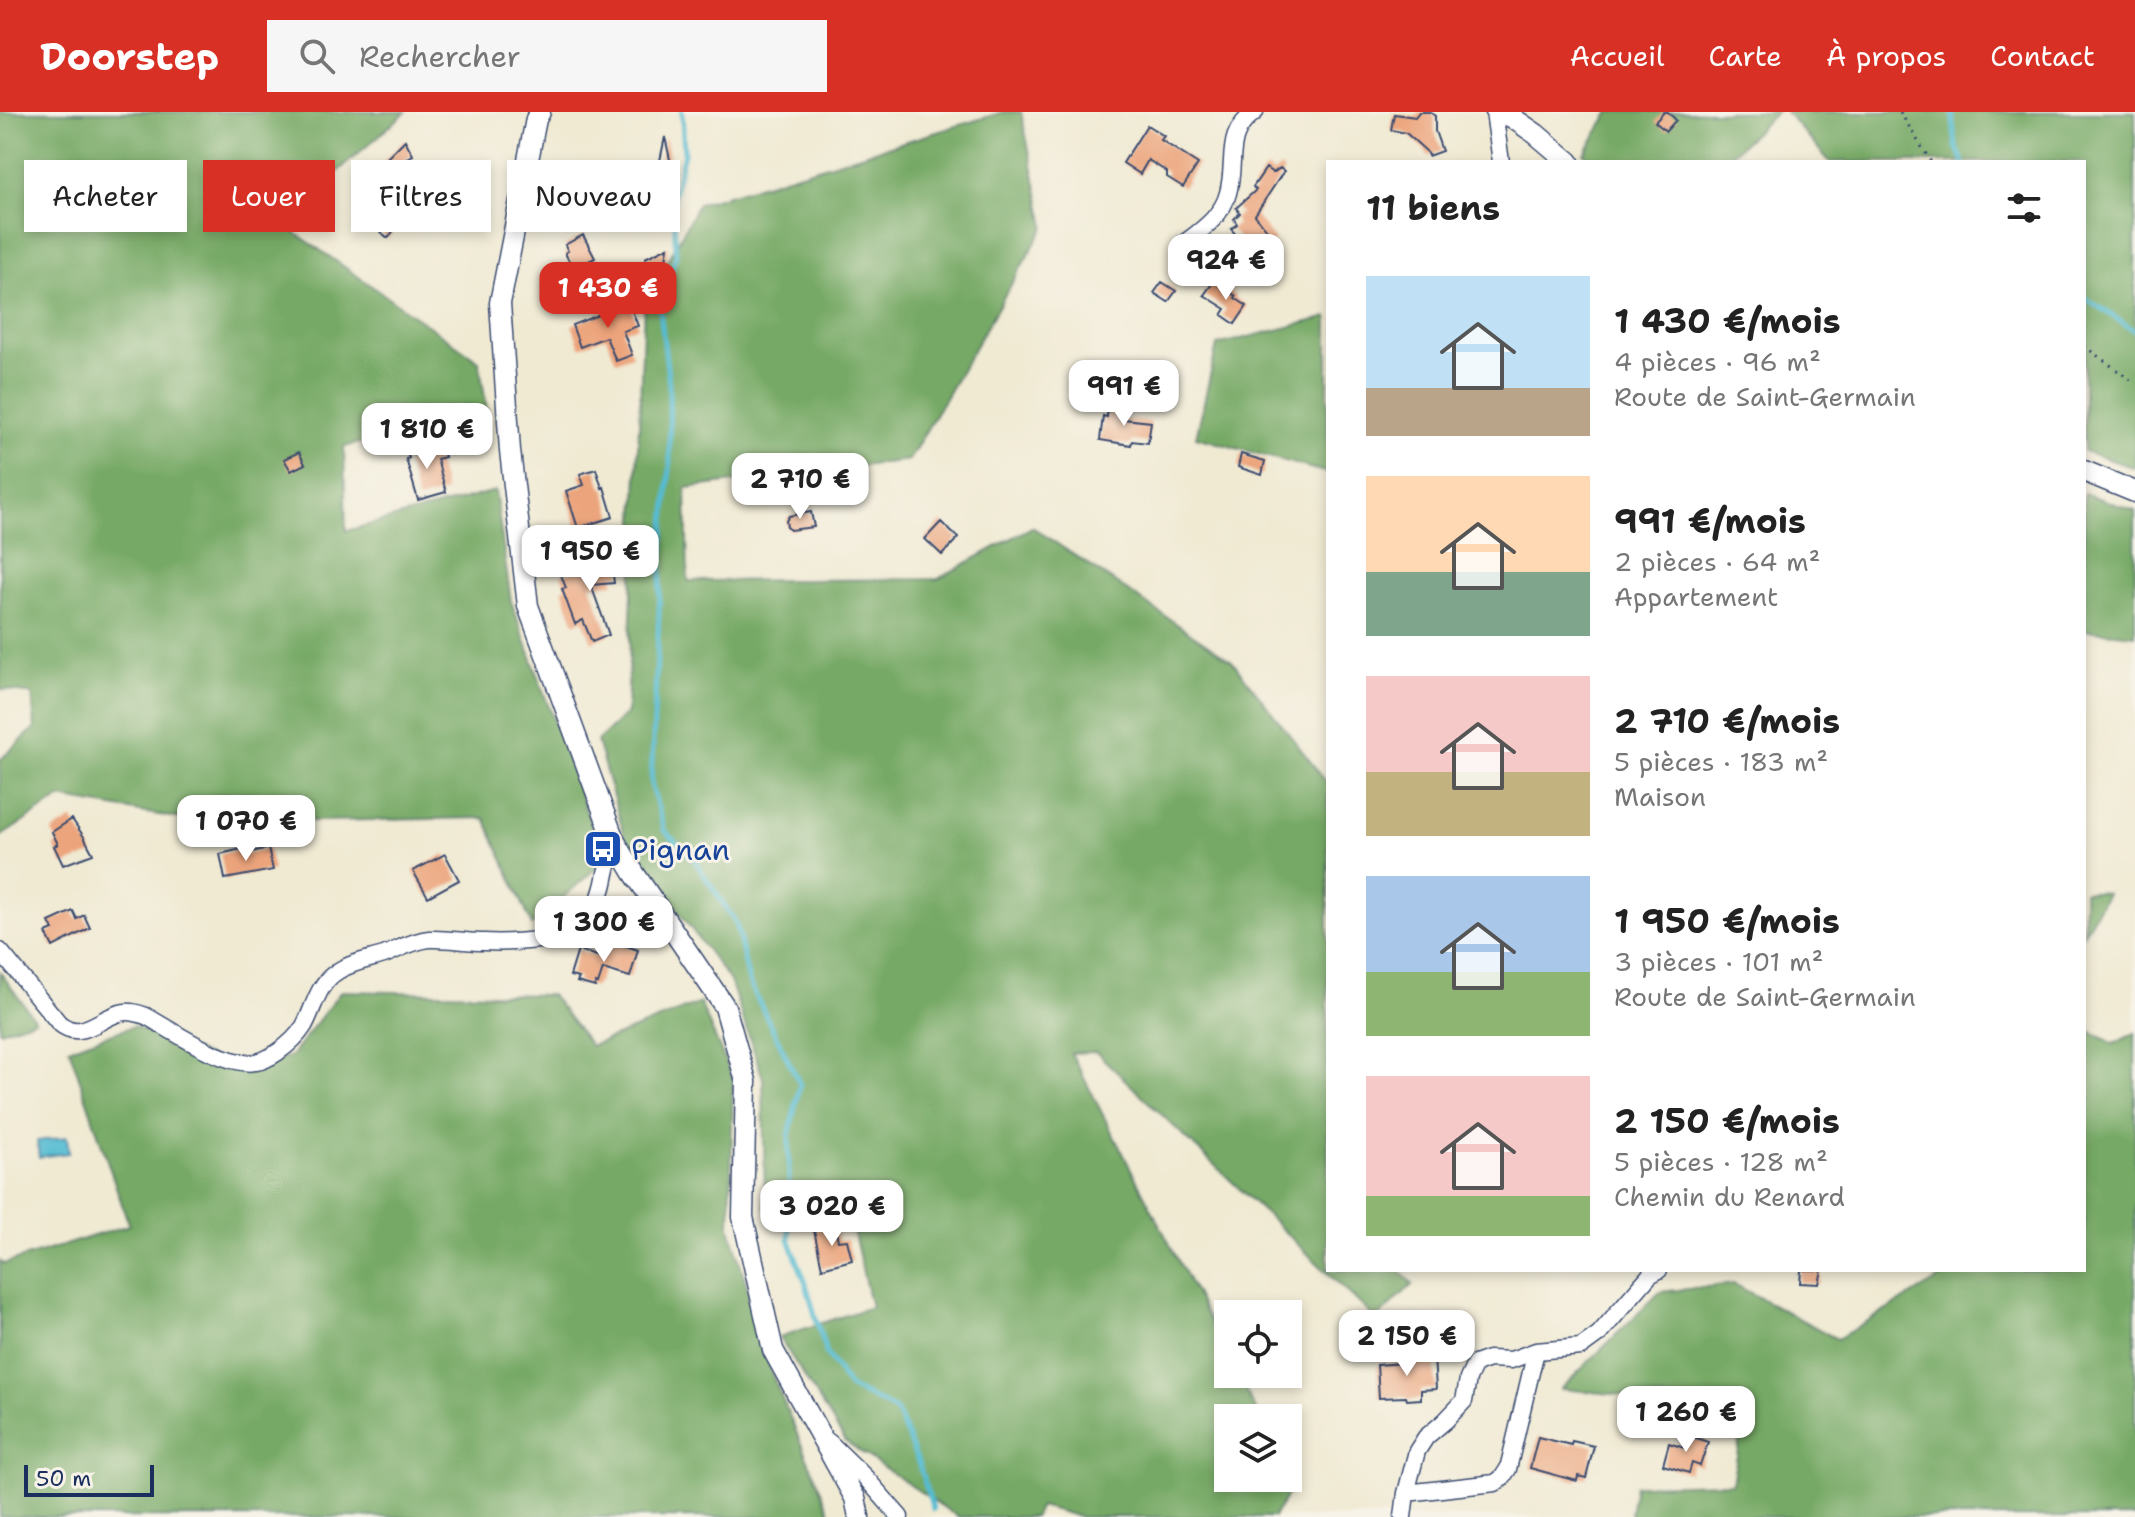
<!DOCTYPE html>
<html lang="fr">
<meta charset="utf-8">
<style>
:root{--surface:#fff;--page:#f6f6f6;--text:#222;--muted:#767676;--accent:#d93025}
body{margin:0;font-family:"Shantell Sans",sans-serif;background:var(--page);color:var(--text);height:100vh;display:flex;flex-direction:column;font-size:30px;white-space:nowrap}
*{box-sizing:border-box;margin:0}
p{font-size:26px;color:var(--muted)}
.icon{flex:none;width:44px;height:44px;fill:none;stroke:currentColor;stroke-width:2;stroke-linecap:round;stroke-linejoin:round}
.map{position:relative;flex:1;overflow:hidden}
.drawer{position:absolute;left:1326px;top:48px;width:760px;height:1112px;display:flex;flex-direction:column;background:var(--surface);border-radius:0px;box-shadow:0 4px 12px #0003}
.drawer>*{flex:none}
.hud{position:absolute;left:24px;top:48px;width:760px;height:72px;display:flex;gap:16px}
.tools{position:absolute;left:1214px;top:1188px;display:grid;gap:16px}
.tools a{display:grid;place-items:center;width:88px;height:88px;border-radius:0px;background:var(--surface);box-shadow:0 4px 12px #0003;font-size:40px}
.scale{position:absolute;left:24px;bottom:20px;width:130px;box-sizing:border-box;padding-left:8px;border:4px solid #1b2f5e;border-top:0;font-size:22px;line-height:28px;white-space:nowrap;color:#1b2f5e;-webkit-text-stroke:6px #f7f3e8;paint-order:stroke}
.price{position:absolute;translate:-50% -68px;padding:0 18px;border-radius:16px;background:#fff;color:#222;font-size:26px;line-height:52px;filter:drop-shadow(0 2px 4px #0008)}
.price::after{content:'';position:absolute;left:50%;top:48px;width:24px;height:18px;margin-left:-12px;background:inherit;clip-path:polygon(0 0,100% 0,50% 100%)}
.price.active{background:var(--accent);color:#fff}
ul{padding:0;list-style:none}
li{display:flex;align-items:center;gap:24px;height:200px;padding:0 40px}
li span{display:grid;place-items:center;flex:none;width:224px;height:160px;border-radius:0px;color:#555}
li>.icon{margin-inline-start:auto}
span .icon{width:96px;height:96px;fill:#fffc;stroke-width:1}
li b{font-size:34px}
h2{display:flex;justify-content:space-between;align-items:center;height:96px;padding:0 40px;font-size:34px}
.pill{padding:0 28px;border-radius:0px;background:var(--surface);box-shadow:0 4px 12px #0003;font-size:28px;line-height:72px}
.pill.active{background:var(--accent);color:#fff}
header{display:flex;align-items:center;gap:48px;box-sizing:border-box;height:112px;padding:0 40px;background:var(--accent);color:#fff}
header strong{font-size:38px}
nav{display:flex;gap:44px;margin-inline-start:auto;font-size:28px}
.search{width:560px;height:72px;background:var(--page);display:flex;align-items:center;gap:20px;box-sizing:border-box;padding:0 28px;border-radius:0px;color:var(--muted);font-size:30px}
.map>svg:first-child{display:block}
.forest{fill:#76a965;stroke:#486c62;stroke-width:2}
.water{fill:#55bcd2;stroke:#387698;stroke-width:2}
.lines{fill:none;stroke-linecap:round;stroke-linejoin:round}
.stream{stroke:#55bcd2;stroke-width:5}
.building{fill:#eca47b}
.minor-casing{stroke:#3b4b70;stroke-width:19}
.tertiary-casing{stroke:#3b4b70;stroke-width:23}
.path{stroke:#3b4b70;stroke-width:3;stroke-dasharray:2 6;stroke-linecap:butt}
.minor{stroke:#fff;stroke-width:16}
.tertiary{stroke:#fff;stroke-width:20}
.labels{text-anchor:middle;dominant-baseline:central;stroke-width:6;stroke-linejoin:round;paint-order:stroke}
.transit-label{font-size:30px;fill:#164399;stroke:#f7f3e8;text-anchor:start}
</style>
<header>
<strong>Doorstep</strong>
<div class="search"><svg class="icon" aria-label="search" viewBox="0 0 24 24"><circle cx="10" cy="10" r="6"/><path d="M15 15l6 6"/></svg>Rechercher</div>
<nav><a>Accueil</a><a>Carte</a><a>À propos</a><a>Contact</a></nav>
</header>
<div class="map">
<svg width="2135" height="1405" viewBox="0 0 2135 1405">
<rect width="100%" height="100%" fill="#f7f3e8"/>
<filter id="ink" filterUnits="userSpaceOnUse"><feTurbulence type="fractalNoise" baseFrequency=".0125" numOctaves="2"/><feDisplacementMap in="SourceGraphic" scale="16" xChannelSelector="R" yChannelSelector="G"/><feConvolveMatrix kernelMatrix="1 2 1 2 8 2 1 2 1" color-interpolation-filters="sRGB"/></filter>
<filter id="wash" filterUnits="userSpaceOnUse"><feTurbulence type="fractalNoise" baseFrequency=".006" numOctaves="4" result="noise"/><feDisplacementMap in="SourceGraphic" scale="32" xChannelSelector="R" yChannelSelector="G"/><feGaussianBlur stdDeviation="1.8" result="paint"/><feColorMatrix in="noise" values="0 0 0 0 0 0 0 0 0 0 0 0 0 0 0 0 0 1.4 0 .05"/><feComposite in="paint" operator="in"/></filter>
<g filter="url(#wash)">
<rect width="100%" height="100%" fill="#f0ead3"/>
<path class="forest" d="M 0,0 L 406,0 L 280,110 L 479,249 L 487,298 L 344,335 L 346,419 L 495,379 L 511,489 L 604,749 L 532,813 L 485,706 L 205,711 L 60,686 L 0,725 L 0,648 L 35,616 L 32,582 L 0,577 Z
M 1003,0 L 1021,0 L 1045,114 L 909,348 L 686,376 L 688,469 L 938,467 L 1032,415 L 1232,549 L 1328,672 L 1328,1158 L 1398,1158 L 1413,1172 L 1376,1207 L 1096,940 L 1071,941 L 1228,1245 L 1228,1262 L 1237,1262 L 1260,1306 L 1228,1306 L 1228,1366 L 1288,1366 L 1288,1361 L 1294,1372 L 1273,1405 L 1080,1405 L 1040,1394 L 1034,1405 L 958,1405 L 846,1330 L 779,1225 L 871,1195 L 846,1087 L 765,1096 L 763,966 L 730,869 L 626,729 L 597,629 L 627,601 L 644,193 L 698,92 Z
M 1610,0 L 1777,0 L 1723,50 L 1597,50 L 1584,42 Z
M 1786,0 L 2135,0 L 2135,356 L 2084,339 L 2084,50 L 1830,50 Z
M 1328,205 L 1328,361 L 1196,325 L 1217,233 Z
M 2084,381 L 2135,399 L 2135,523 L 2084,518 Z
M 2084,779 L 2107,781 L 2084,821 Z
M 0,860 L 35,908 L 0,919 Z
M 341,879 L 551,883 L 591,934 L 700,891 L 733,967 L 730,1115 L 771,1260 L 832,1405 L 0,1405 L 0,1149 L 4,1152 L 129,1113 L 69,936 L 134,914 L 243,958 L 291,944 Z
M 2084,916 L 2114,932 L 2135,921 L 2135,1405 L 1634,1405 L 1630,1402 L 1635,1373 L 1732,1371 L 1746,1295 L 1561,1277 L 1660,1180 L 1734,1172 L 1837,1227 L 1955,1158 L 2084,1158 Z"/>
<path class="water" d="M 67,1025 L 69,1041 L 39,1045 L 37,1029 Z"/>
<g class="lines">
<path class="stream" d="M 682,0 L 684,41 L 673,83 L 676,144 L 659,190 L 669,272 L 670,354 L 661,459 L 651,671 L 664,718 L 695,749 L 736,811 L 749,870 L 800,972 L 789,1024 L 789,1127 L 806,1172 L 826,1241 L 849,1275 L 896,1298 L 918,1350 L 933,1397
M 1952,0 L 1956,34 L 1963,50
M 2084,185 L 2135,219"/>
</g>
<g id="blocks">
<path class="building" d="M 1419,0 L 1430,0 L 1435,4 L 1435,19 L 1442,39 L 1428,44 L 1426,39 L 1406,21 L 1391,18 L 1394,2 L 1415,5 Z
M 1664,0 L 1668,0 L 1676,8 L 1666,19 L 1655,10 Z
M 1147,13 L 1164,24 L 1161,28 L 1198,52 L 1183,75 L 1167,65 L 1167,60 L 1148,48 L 1140,62 L 1123,51 Z
M 665,25 L 673,61 L 665,80 L 667,100 L 656,101 L 656,103 L 649,101 Z
M 405,28 L 413,43 L 406,47 L 380,77 L 367,66 Z
M 1266,56 L 1273,61 L 1280,56 L 1284,59 L 1255,103 L 1275,128 L 1254,145 L 1231,117 L 1237,112 L 1234,107 L 1240,101 L 1236,96 L 1256,78 L 1253,75 Z
M 634,63 L 646,83 L 614,101 L 610,95 L 602,100 L 591,82 L 616,67 L 618,72 Z
M 391,78 L 412,94 L 388,126 L 366,108 Z
M 583,123 L 595,146 L 573,157 L 565,141 L 568,139 L 565,133 Z
M 668,135 L 665,155 L 653,161 L 645,146 Z
M 1214,169 L 1236,184 L 1235,186 L 1247,194 L 1235,212 L 1222,203 L 1226,197 L 1204,183 Z
M 1162,170 L 1176,179 L 1168,190 L 1154,181 Z
M 629,191 L 638,214 L 623,219 L 632,243 L 616,249 L 606,225 L 580,235 L 572,213 Z
M 1108,295 L 1125,297 L 1124,307 L 1151,310 L 1148,331 L 1132,329 L 1131,333 L 1100,328 L 1103,304 L 1107,305 Z
M 441,331 L 445,345 L 437,347 L 446,380 L 418,388 L 406,347 L 409,346 L 407,340 Z
M 299,340 L 305,352 L 291,359 L 284,347 Z
M 1241,342 L 1265,349 L 1262,363 L 1238,355 Z
M 596,357 L 602,376 L 604,375 L 613,405 L 578,416 L 566,379 L 584,373 L 580,362 Z
M 811,400 L 814,415 L 790,418 L 787,415 L 786,409 L 789,404 Z
M 941,410 L 958,426 L 942,443 L 925,427 Z
M 619,443 L 621,462 L 613,463 L 614,471 L 591,473 L 609,523 L 592,530 L 583,508 L 575,512 L 562,477 L 566,476 L 561,463 L 601,447 L 600,445 Z
M 72,707 L 84,725 L 93,742 L 63,753 L 54,734 L 58,732 L 52,720 Z
M 268,736 L 273,758 L 225,767 L 220,742 L 242,737 L 244,742 Z
M 445,742 L 459,768 L 428,785 L 413,759 Z
M 73,799 L 77,807 L 84,803 L 90,816 L 53,835 L 46,821 L 53,818 L 49,810 Z
M 611,829 L 638,838 L 630,865 L 603,857 L 598,872 L 596,871 L 595,875 L 577,870 L 579,866 L 570,864 L 578,838 L 600,845 L 603,835 L 609,837 Z
M 835,1114 L 838,1129 L 847,1128 L 852,1148 L 822,1156 L 814,1118 Z
M 1801,1158 L 1822,1158 L 1819,1172 L 1800,1171 Z
M 1434,1244 L 1436,1277 L 1421,1278 L 1421,1287 L 1407,1288 L 1406,1285 L 1379,1286 L 1377,1253 L 1404,1251 L 1404,1247 Z
M 1688,1323 L 1708,1330 L 1700,1354 L 1692,1351 L 1689,1361 L 1663,1353 L 1669,1331 L 1684,1336 Z
M 1538,1325 L 1571,1333 L 1572,1329 L 1594,1334 L 1586,1366 L 1578,1364 L 1577,1369 L 1530,1356 Z"/>
</g>
</g>
<g filter="url(#ink)">
<use href="#blocks" fill-opacity="0" stroke="#3b4b70" stroke-width="2"/>
<g class="lines">
<g class="minor-casing">
<path id="minor" d="M 1494,0 L 1501,50
M 1182,133 C 1200,119 1222,105 1228,81 C 1237,48 1223,23 1255,0
M 0,839 L 59,911 C 81,930 99,906 120,901 C 129,898 138,901 146,904 C 173,919 226,956 256,950 C 264,949 272,944 278,940 C 288,933 297,925 304,914 C 315,894 317,872 338,859 C 352,850 368,848 384,843 C 399,837 412,829 429,827 C 447,826 466,830 484,830 C 502,831 520,830 538,828 C 553,826 566,825 578,816 C 591,806 599,790 603,775 C 607,761 606,747 619,738
M 829,1330 L 865,1365 L 900,1405
M 1406,1381 L 1495,1371 L 1502,1366 L 1508,1357 L 1536,1239
M 1403,1405 L 1406,1381 L 1417,1339 L 1426,1325 L 1445,1309 L 1464,1289 L 1468,1267 L 1475,1252 L 1489,1247 L 1511,1248 L 1536,1239 L 1581,1235 L 1599,1222 L 1650,1163 L 1659,1158"/>
</g>
<g class="tertiary-casing">
<path id="tertiary" d="M 540,0 L 536,7 L 500,191 L 510,339 L 528,494 L 614,728 L 634,761 L 725,895 L 746,969 L 743,1105 L 773,1238 L 855,1386 L 859,1405
M 1504,0 L 1536,22 L 1569,50
M 2084,359 L 2135,380"/>
</g>
<path class="path" d="M 1900,0 L 1931,50
M 2084,234 L 2135,271"/>
<use href="#minor" class="minor"/>
<use href="#tertiary" class="tertiary"/>
</g>
</g>
<defs>
<g id="bus-square" transform="scale(2)"><rect x="-9" y="-9" width="18" height="18" rx="4" fill="#1a4fb4" stroke="#f7f3e8"/><path d="M-5-6H5V4H4V6H2V4H-2V6H-4V4H-5ZM-3.5-4V0h7V-4ZM-3.5 1.2v1.5H-2V1.2ZM2 1.2v1.5H3.5V1.2Z" fill="#fff"/></g>
</defs>
<g fill-rule="evenodd">
<use href="#bus-square" x="603" y="737"/>
</g>
<g class="labels">
<g class="transit-label">
<text x="631" y="737">Pignan</text>
</g>
</g>
</svg>
<div class="tools">
<a><svg class="icon" aria-label="locate" viewBox="0 0 24 24"><circle cx="12" cy="12" r="6"/><path d="M12 2v4M12 18v4M2 12h4M18 12h4"/></svg></a>
<a><svg class="icon" aria-label="layers" viewBox="0 0 24 24"><path d="M12 4l9 5-9 5-9-5zM3 14l9 5 9-5"/></svg></a>
</div>
<div class="scale">50 m</div>
<b class="price" style="left:1226px;top:190px">924 €</b>
<b class="price active" style="left:608px;top:218px">1 430 €</b>
<b class="price" style="left:1124px;top:316px">991 €</b>
<b class="price" style="left:427px;top:359px">1 810 €</b>
<b class="price" style="left:800px;top:409px">2 710 €</b>
<b class="price" style="left:590px;top:481px">1 950 €</b>
<b class="price" style="left:246px;top:751px">1 070 €</b>
<b class="price" style="left:604px;top:852px">1 300 €</b>
<b class="price" style="left:832px;top:1136px">3 020 €</b>
<b class="price" style="left:1407px;top:1266px">2 150 €</b>
<b class="price" style="left:1686px;top:1342px">1 260 €</b>
<div class="hud">
<a class="pill">Acheter</a>
<a class="pill active">Louer</a>
<a class="pill">Filtres</a>
<a class="pill">Nouveau</a>
</div>
<section class="drawer">
<h2>11 biens<svg class="icon" aria-label="filters" viewBox="0 0 24 24"><path d="M4 7h16M4 17h16"/><circle cx="9" cy="7" r="2"/><circle cx="15" cy="17" r="2"/></svg></h2>
<ul>
<li><span style="background:linear-gradient(#bfe0f5 70%,#b9a48a 0)"><svg class="icon" aria-label="home" viewBox="0 0 24 24"><path d="M3 11l9-7 9 7M6 9v11h12V9"/></svg></span><div><b>1 430 €/mois</b><p>4 pièces · 96 m²</p><p>Route de Saint-Germain</p></div></li>
<li><span style="background:linear-gradient(#ffd9b3 60%,#7fa58c 0)"><svg class="icon" aria-label="home" viewBox="0 0 24 24"><path d="M3 11l9-7 9 7M6 9v11h12V9"/></svg></span><div><b>991 €/mois</b><p>2 pièces · 64 m²</p><p>Appartement</p></div></li>
<li><span style="background:linear-gradient(#f6c9c9 60%,#c2b280 0)"><svg class="icon" aria-label="home" viewBox="0 0 24 24"><path d="M3 11l9-7 9 7M6 9v11h12V9"/></svg></span><div><b>2 710 €/mois</b><p>5 pièces · 183 m²</p><p>Maison</p></div></li>
<li><span style="background:linear-gradient(#a9c7e8 60%,#8fb573 0)"><svg class="icon" aria-label="home" viewBox="0 0 24 24"><path d="M3 11l9-7 9 7M6 9v11h12V9"/></svg></span><div><b>1 950 €/mois</b><p>3 pièces · 101 m²</p><p>Route de Saint-Germain</p></div></li>
<li><span style="background:linear-gradient(#f6c9c9 75%,#8fb573 0)"><svg class="icon" aria-label="home" viewBox="0 0 24 24"><path d="M3 11l9-7 9 7M6 9v11h12V9"/></svg></span><div><b>2 150 €/mois</b><p>5 pièces · 128 m²</p><p>Chemin du Renard</p></div></li>
</ul>
</section>
</div>
